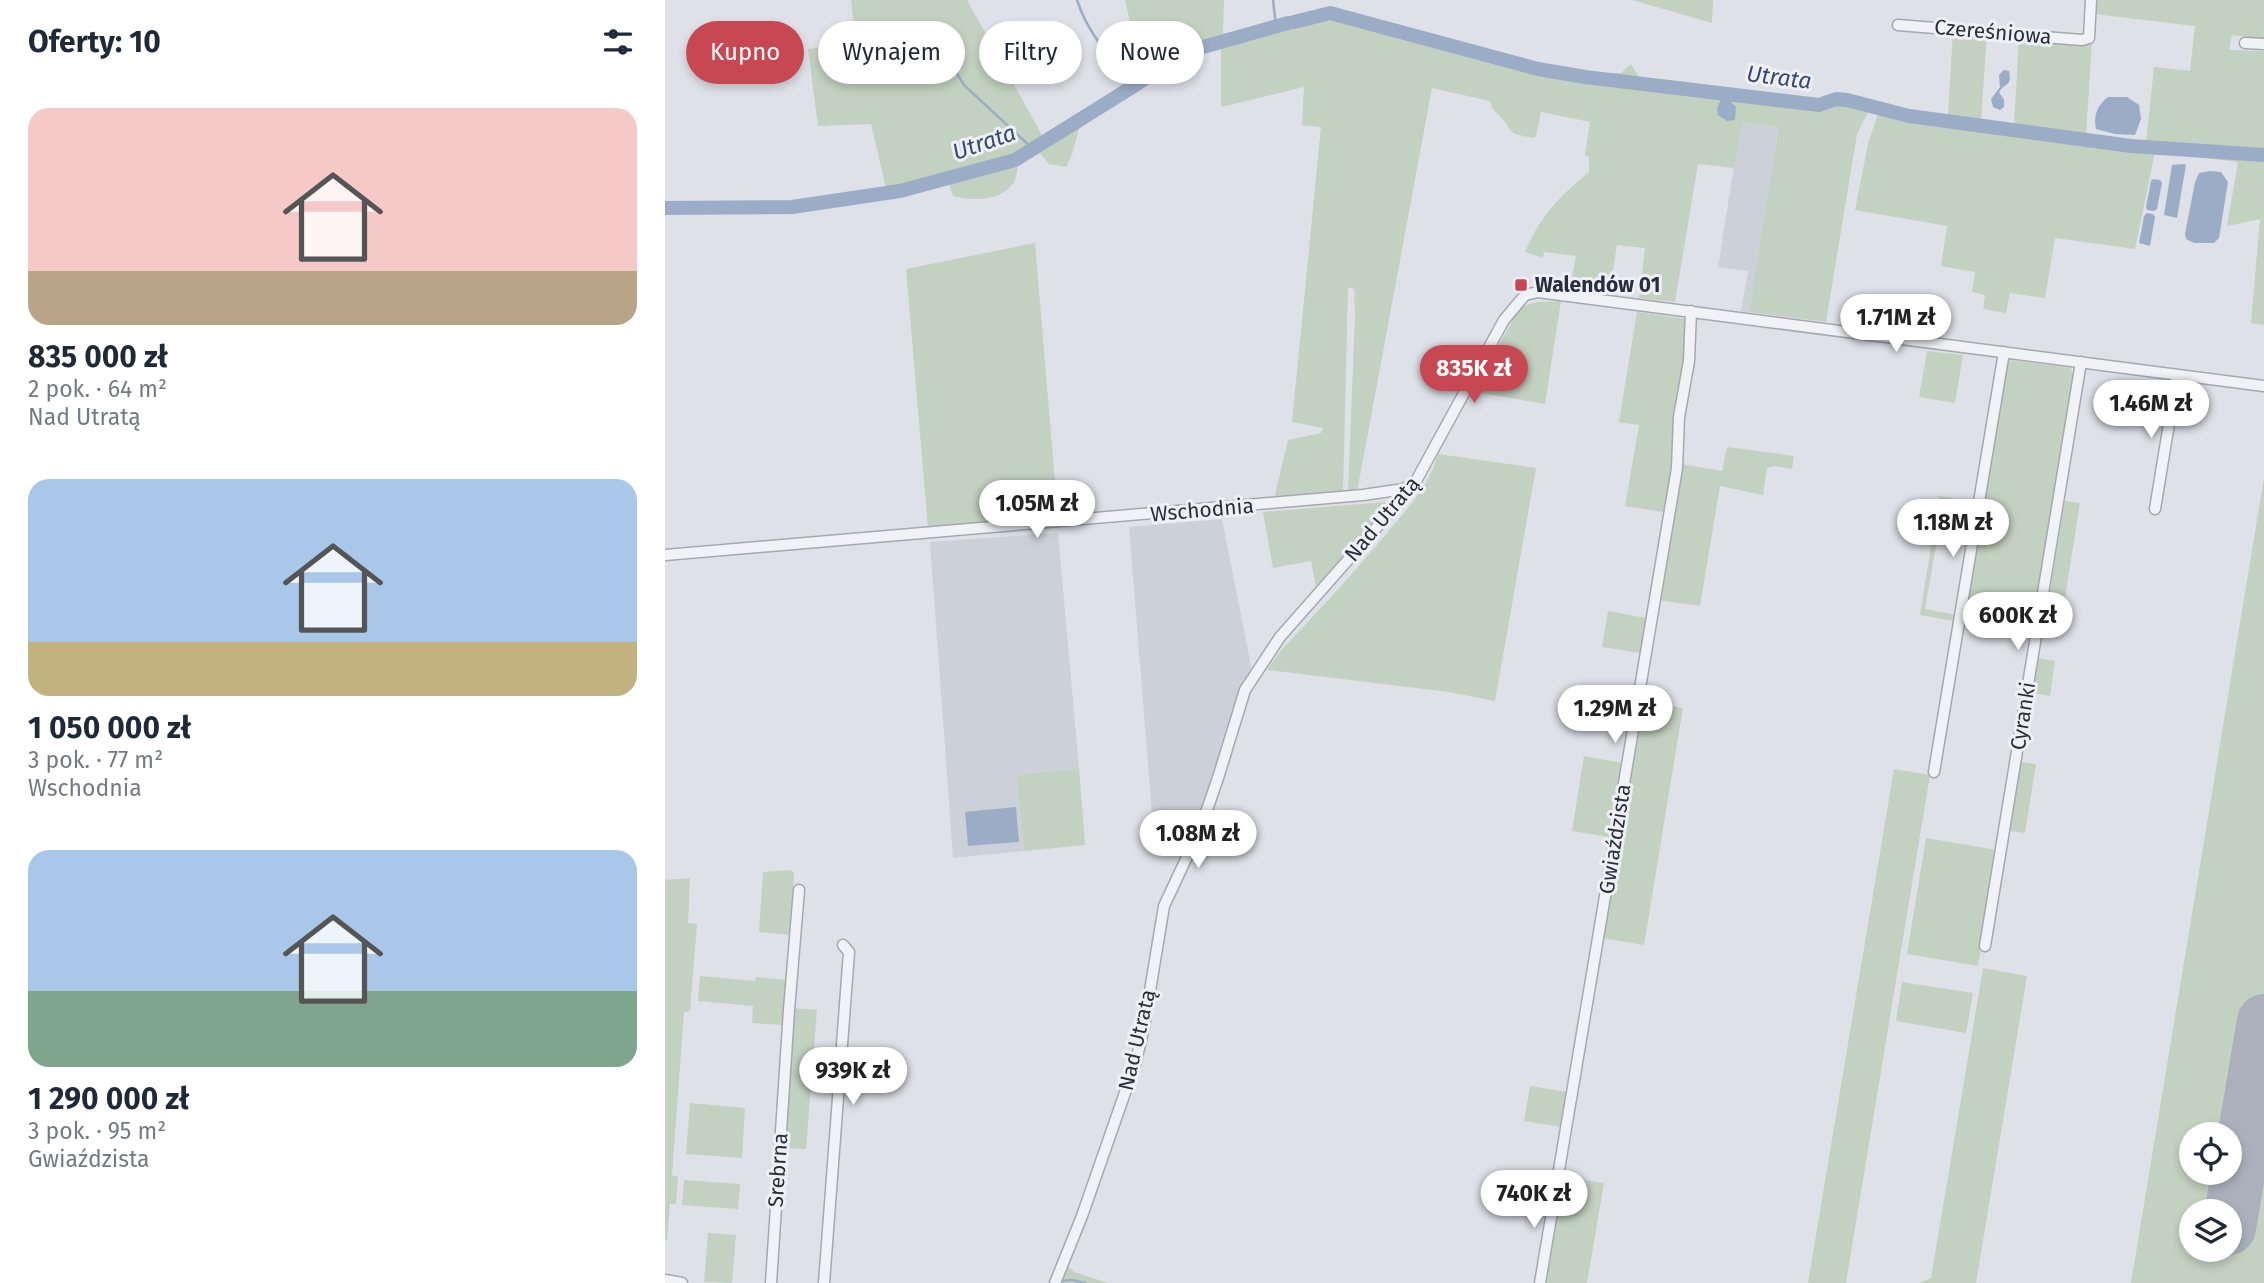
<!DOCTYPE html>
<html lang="pl">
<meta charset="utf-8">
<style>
:root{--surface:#fff;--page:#f6f6f7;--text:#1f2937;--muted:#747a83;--accent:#c74853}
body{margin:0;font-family:"Fira Sans",sans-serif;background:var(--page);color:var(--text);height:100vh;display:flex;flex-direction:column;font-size:26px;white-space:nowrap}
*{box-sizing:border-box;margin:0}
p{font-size:23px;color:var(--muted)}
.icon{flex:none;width:38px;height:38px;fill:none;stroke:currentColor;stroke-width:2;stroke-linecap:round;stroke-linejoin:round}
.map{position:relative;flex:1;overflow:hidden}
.panel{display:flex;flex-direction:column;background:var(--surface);width:665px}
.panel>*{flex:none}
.guide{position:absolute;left:21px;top:21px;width:665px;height:63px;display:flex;gap:14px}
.controls{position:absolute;left:1514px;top:1122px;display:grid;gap:14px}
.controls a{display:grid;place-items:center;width:63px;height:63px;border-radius:50%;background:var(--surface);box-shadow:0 4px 10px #0003;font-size:35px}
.price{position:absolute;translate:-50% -60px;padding:0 16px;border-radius:24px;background:#fff;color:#222;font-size:23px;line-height:46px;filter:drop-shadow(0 2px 4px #0008)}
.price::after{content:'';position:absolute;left:50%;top:42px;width:21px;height:16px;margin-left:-10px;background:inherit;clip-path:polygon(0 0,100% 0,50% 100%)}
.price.current{background:var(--accent);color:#fff}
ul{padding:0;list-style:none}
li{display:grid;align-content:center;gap:14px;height:371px;padding:0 28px}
li span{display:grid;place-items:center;height:217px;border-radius:21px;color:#555}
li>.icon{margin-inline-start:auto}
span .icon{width:126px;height:126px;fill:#fffc;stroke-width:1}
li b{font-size:30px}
h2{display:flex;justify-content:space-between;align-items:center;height:84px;padding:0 28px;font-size:30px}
.chip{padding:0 24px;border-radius:32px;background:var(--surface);box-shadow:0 4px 10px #0003;font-size:24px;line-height:63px}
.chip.current{background:var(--accent);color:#fff}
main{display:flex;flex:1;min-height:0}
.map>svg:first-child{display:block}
.built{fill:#ccd0d9}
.green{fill:#c3d1c0;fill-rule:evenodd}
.water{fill:#9badc6}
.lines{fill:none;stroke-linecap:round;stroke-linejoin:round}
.stream{stroke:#9badc6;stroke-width:2.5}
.river{stroke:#9badc6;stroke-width:14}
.runway{stroke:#abb0bc;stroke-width:54}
.minor-casing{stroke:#a4a8b1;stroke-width:13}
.minor{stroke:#f1f2f6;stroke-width:10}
.poi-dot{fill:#c74853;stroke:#eef0f5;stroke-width:2.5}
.labels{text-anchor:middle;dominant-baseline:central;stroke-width:6;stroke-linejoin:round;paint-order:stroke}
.street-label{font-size:21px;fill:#282e3d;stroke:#eef0f5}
.poi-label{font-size:21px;font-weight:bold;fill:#282e3d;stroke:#eef0f5;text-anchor:start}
.water-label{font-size:23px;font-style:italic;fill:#344b6f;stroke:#eef0f5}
</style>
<main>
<section class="panel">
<h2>Oferty: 10<svg class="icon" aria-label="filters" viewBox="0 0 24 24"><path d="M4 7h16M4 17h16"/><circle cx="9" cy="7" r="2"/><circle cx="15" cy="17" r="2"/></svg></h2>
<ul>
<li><span style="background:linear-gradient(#f6c9c9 75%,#b9a48a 0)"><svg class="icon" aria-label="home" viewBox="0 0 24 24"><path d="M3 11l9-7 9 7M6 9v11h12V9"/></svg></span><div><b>835 000 zł</b><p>2 pok. · 64 m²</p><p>Nad Utratą</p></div></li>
<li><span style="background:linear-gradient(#a9c7e8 75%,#c2b280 0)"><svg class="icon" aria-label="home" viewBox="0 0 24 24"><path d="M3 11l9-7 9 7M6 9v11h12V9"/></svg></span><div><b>1 050 000 zł</b><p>3 pok. · 77 m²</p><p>Wschodnia</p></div></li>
<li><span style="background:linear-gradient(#a9c7e8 65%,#7fa58c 0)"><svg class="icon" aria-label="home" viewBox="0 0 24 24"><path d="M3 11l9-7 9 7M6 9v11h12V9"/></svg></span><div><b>1 290 000 zł</b><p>3 pok. · 95 m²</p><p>Gwiaździsta</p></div></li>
</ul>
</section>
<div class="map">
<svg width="1599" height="1283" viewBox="0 0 1599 1283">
<rect width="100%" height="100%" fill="#dee1e7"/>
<path class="built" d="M 1076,122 L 1114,127 L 1084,312 L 1076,311 L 1083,271 L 1053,267 Z
M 557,519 L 587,671 L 575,686 L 558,752 L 528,835 L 489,839 L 464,527 Z
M 393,533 L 414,768 L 352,775 L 359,851 L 288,858 L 265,542 Z"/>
<path class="green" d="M 186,0 L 302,0 L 378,137 L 421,111 L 476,71 L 460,0 L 559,0 L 558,34 L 666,10 L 873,64 L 938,74 L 956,73 L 966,64 L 974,77 L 1147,100 L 1176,95 L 1215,105 L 1283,117 L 1288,31 L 1322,34 L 1316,121 L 1349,125 L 1354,36 L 1427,42 L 1421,134 L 1481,143 L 1489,67 L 1525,71 L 1530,26 L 1429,14 L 1430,0 L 1599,0 L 1599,39 L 1567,35 L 1564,50 L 1599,51 L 1599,325 L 1586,323 L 1595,219 L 1562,226 L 1573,162 L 1490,152 L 1470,249 L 1390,238 L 1380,298 L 1345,293 L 1341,313 L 1318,309 L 1320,295 L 1307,292 L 1310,272 L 1276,266 L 1282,226 L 1190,210 L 1203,144 L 1213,113 L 1204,110 L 1192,134 L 1161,322 L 1084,312 L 1114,127 L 1077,122 L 1069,168 L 1033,164 L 1010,302 L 974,298 L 980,248 L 952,245 L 944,293 L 905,288 L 911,256 L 879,252 L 878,258 L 860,252 C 876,215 893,198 924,172 L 924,157 L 920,155 L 925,122 L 876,112 L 871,136 L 868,138 L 850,134 L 845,130 L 840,122 L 827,108 L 825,101 L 767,88 L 692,492 L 683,493 L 690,315 L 689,289 L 683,287 L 678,493 L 609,499 L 623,440 L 656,433 L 658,428 L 627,422 L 656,127 L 637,125 L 639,87 L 556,107 L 556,44 L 520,57 L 414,129 L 407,154 L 401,167 L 384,164 L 374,152 L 353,163 C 352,168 352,175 350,180 C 338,202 308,201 288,196 L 283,181 L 232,194 L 127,209 L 0,214 L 0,202 L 131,201 L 162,198 L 221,188 L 206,124 L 153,126 L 143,49 L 191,42 Z
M 967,0 L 1048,0 L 1047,23 Z
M 370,243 L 393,517 L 263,528 L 241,269 Z
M 896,301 L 880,404 L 804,391 L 826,359 L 855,307 L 872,302 Z
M 972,312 L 1021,319 L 1022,338 L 1009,429 L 1006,476 L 998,512 L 960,506 L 974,425 L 954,422 Z
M 1262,351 L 1298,355 L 1290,403 L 1254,397 Z
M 1343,360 L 1406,368 L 1408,376 L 1408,390 L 1368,627 L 1298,616 L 1340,364 Z
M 1062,447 L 1129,456 L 1127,469 L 1110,466 L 1102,468 L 1098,495 L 1055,486 L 1035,606 L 993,600 L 1016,464 L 1057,471 Z
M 773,454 L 871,468 L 830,701 L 784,692 L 602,670 L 614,653 C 652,612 691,571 727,527 C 745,506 766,482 773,454 Z
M 1599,478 L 1599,1283 L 1466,1283 ZM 1526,1134 L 1564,1134 L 1564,1172 L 1526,1172 ZM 1526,1211 L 1564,1211 L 1564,1250 L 1526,1250 Z
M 1274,496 L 1310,502 L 1304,545 L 1272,540 L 1260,609 L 1292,615 L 1290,621 L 1255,615 Z
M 1400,501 L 1415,503 L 1396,623 L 1380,620 Z
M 720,502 L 723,507 L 651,587 L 646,561 L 608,568 L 598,512 Z
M 943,611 L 981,618 L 975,653 L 937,647 Z
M 1373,658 L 1390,661 L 1385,696 L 1368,693 Z
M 977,701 L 1018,708 L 979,945 L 937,938 Z
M 919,756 L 957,763 L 944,837 L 907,831 Z
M 1356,762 L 1371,764 L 1360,833 L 1345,831 Z
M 414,768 L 420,845 L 359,851 L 352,775 Z
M 1229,769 L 1265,775 L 1181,1283 L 1143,1283 Z
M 1261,838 L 1332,850 L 1313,966 L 1242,954 Z
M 126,870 L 129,873 L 125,935 L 94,932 L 98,872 Z
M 25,878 L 23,923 L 32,924 L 25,1011 L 19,1012 L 7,1175 L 13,1177 L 11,1204 L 5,1204 L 2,1240 L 0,1240 L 0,880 Z
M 1318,968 L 1362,976 L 1311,1283 L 1254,1283 L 1266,1278 Z
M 35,976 L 90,981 L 91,977 L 122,980 L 119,1025 L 87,1023 L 88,1006 L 33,1001 Z
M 1237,982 L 1308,993 L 1301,1033 L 1231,1021 Z
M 127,1008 L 152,1010 L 141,1149 L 117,1148 Z
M 865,1086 L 902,1092 L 896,1127 L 859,1121 Z
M 25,1103 L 80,1108 L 77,1158 L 21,1154 Z
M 898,1177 L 939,1183 L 922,1283 L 880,1283 Z
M 19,1180 L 75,1184 L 73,1209 L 17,1205 Z
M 43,1233 L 71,1235 L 67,1283 L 39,1282 Z
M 403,1266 L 409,1272 L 443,1283 L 396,1283 Z"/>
<path class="water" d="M 1339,70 L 1344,71 C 1347,87 1341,82 1334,92 L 1339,100 L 1339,107 L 1335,110 L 1328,107 L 1326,99 L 1335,87 L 1334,75 Z
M 1443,97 L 1462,97 L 1474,105 L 1476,119 L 1470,135 L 1450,134 L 1431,129 C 1428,117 1432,105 1443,97 Z
M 1056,100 L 1064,100 L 1071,107 L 1070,120 L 1062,121 L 1053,115 L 1052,108 Z
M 1519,164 L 1521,165 L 1512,218 L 1499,215 L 1507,165 Z
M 1545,171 L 1556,172 L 1563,182 L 1554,238 L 1549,243 L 1529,243 L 1521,239 L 1520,234 L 1530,182 L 1534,173 Z
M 1488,179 L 1495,180 L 1497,183 L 1492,209 L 1489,211 L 1482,210 L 1481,207 L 1486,181 Z
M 1482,213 L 1488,214 L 1490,217 L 1485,246 L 1474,243 L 1479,216 Z
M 351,807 L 354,842 L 303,846 L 300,812 Z"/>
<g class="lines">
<path class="stream" d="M 412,0 C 423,34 446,60 472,84
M 608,0 L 611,26
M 269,37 L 299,85 L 368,149
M 396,1281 L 407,1280 L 420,1283"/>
<path class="river" d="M 629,22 L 665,13 L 873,69 L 920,77 L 1154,105 L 1171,99 L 1182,100 L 1244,116 L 1466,146 L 1599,155
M 0,208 L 127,207 L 235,191 L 350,160 L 472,84 L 517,53 L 623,23"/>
<path class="runway" d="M 1564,1228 L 1599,1021"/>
<g class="minor-casing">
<path id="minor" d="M 1233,25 L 1417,40 L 1424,38 L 1426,0
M 1580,43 L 1599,44
M 1490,509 L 1512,375
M 0,555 L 698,495 L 739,489
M 1269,772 L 1339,352
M 1320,946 L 1416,362
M 0,1280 L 17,1283
M 106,1283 L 124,1010 L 134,890
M 159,1283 L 184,952 L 178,945
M 390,1283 L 417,1216 L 471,1061 L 479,1027 L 499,906 L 536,827 L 553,778 L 580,690 L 615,637 L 727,510 L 739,489 L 751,481 L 839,320 L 860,295 L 873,292 L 1599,386
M 875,1283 L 1012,468 L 1014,417 L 1024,361 L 1026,311"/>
</g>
<use href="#minor" class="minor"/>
</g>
<rect class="poi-dot" x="849" y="278" width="14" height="14" rx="3.5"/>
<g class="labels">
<g class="street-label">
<text transform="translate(1328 32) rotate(5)">Czereśniowa</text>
<text transform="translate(537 510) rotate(-5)">Wschodnia</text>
<text transform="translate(717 519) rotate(-50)">Nad Utratą</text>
<text transform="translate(1358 716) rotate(-81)">Cyranki</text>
<text transform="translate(950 839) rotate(-81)">Gwiaździsta</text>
<text transform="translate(472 1040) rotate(-77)">Nad Utratą</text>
<text transform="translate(113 1170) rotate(-86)">Srebrna</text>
</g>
<g class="poi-label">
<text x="870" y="285">Walendów 01</text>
</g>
<g class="water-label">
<text transform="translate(1114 77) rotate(7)">Utrata</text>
<text transform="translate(319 142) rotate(-19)">Utrata</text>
</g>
</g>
</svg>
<div class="controls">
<a><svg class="icon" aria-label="locate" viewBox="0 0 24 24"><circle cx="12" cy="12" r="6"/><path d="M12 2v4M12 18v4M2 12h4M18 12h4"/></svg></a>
<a><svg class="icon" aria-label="layers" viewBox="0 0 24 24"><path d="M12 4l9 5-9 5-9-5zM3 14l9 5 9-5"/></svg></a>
</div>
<b class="price" style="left:1231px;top:354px">1.71M zł</b>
<b class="price current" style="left:809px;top:405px">835K zł</b>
<b class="price" style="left:1486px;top:440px">1.46M zł</b>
<b class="price" style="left:372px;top:540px">1.05M zł</b>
<b class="price" style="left:1288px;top:559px">1.18M zł</b>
<b class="price" style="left:1353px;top:652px">600K zł</b>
<b class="price" style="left:950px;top:745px">1.29M zł</b>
<b class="price" style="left:533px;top:870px">1.08M zł</b>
<b class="price" style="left:188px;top:1107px">939K zł</b>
<b class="price" style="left:869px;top:1230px">740K zł</b>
<div class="guide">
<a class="chip current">Kupno</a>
<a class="chip">Wynajem</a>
<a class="chip">Filtry</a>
<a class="chip">Nowe</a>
</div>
</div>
</main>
